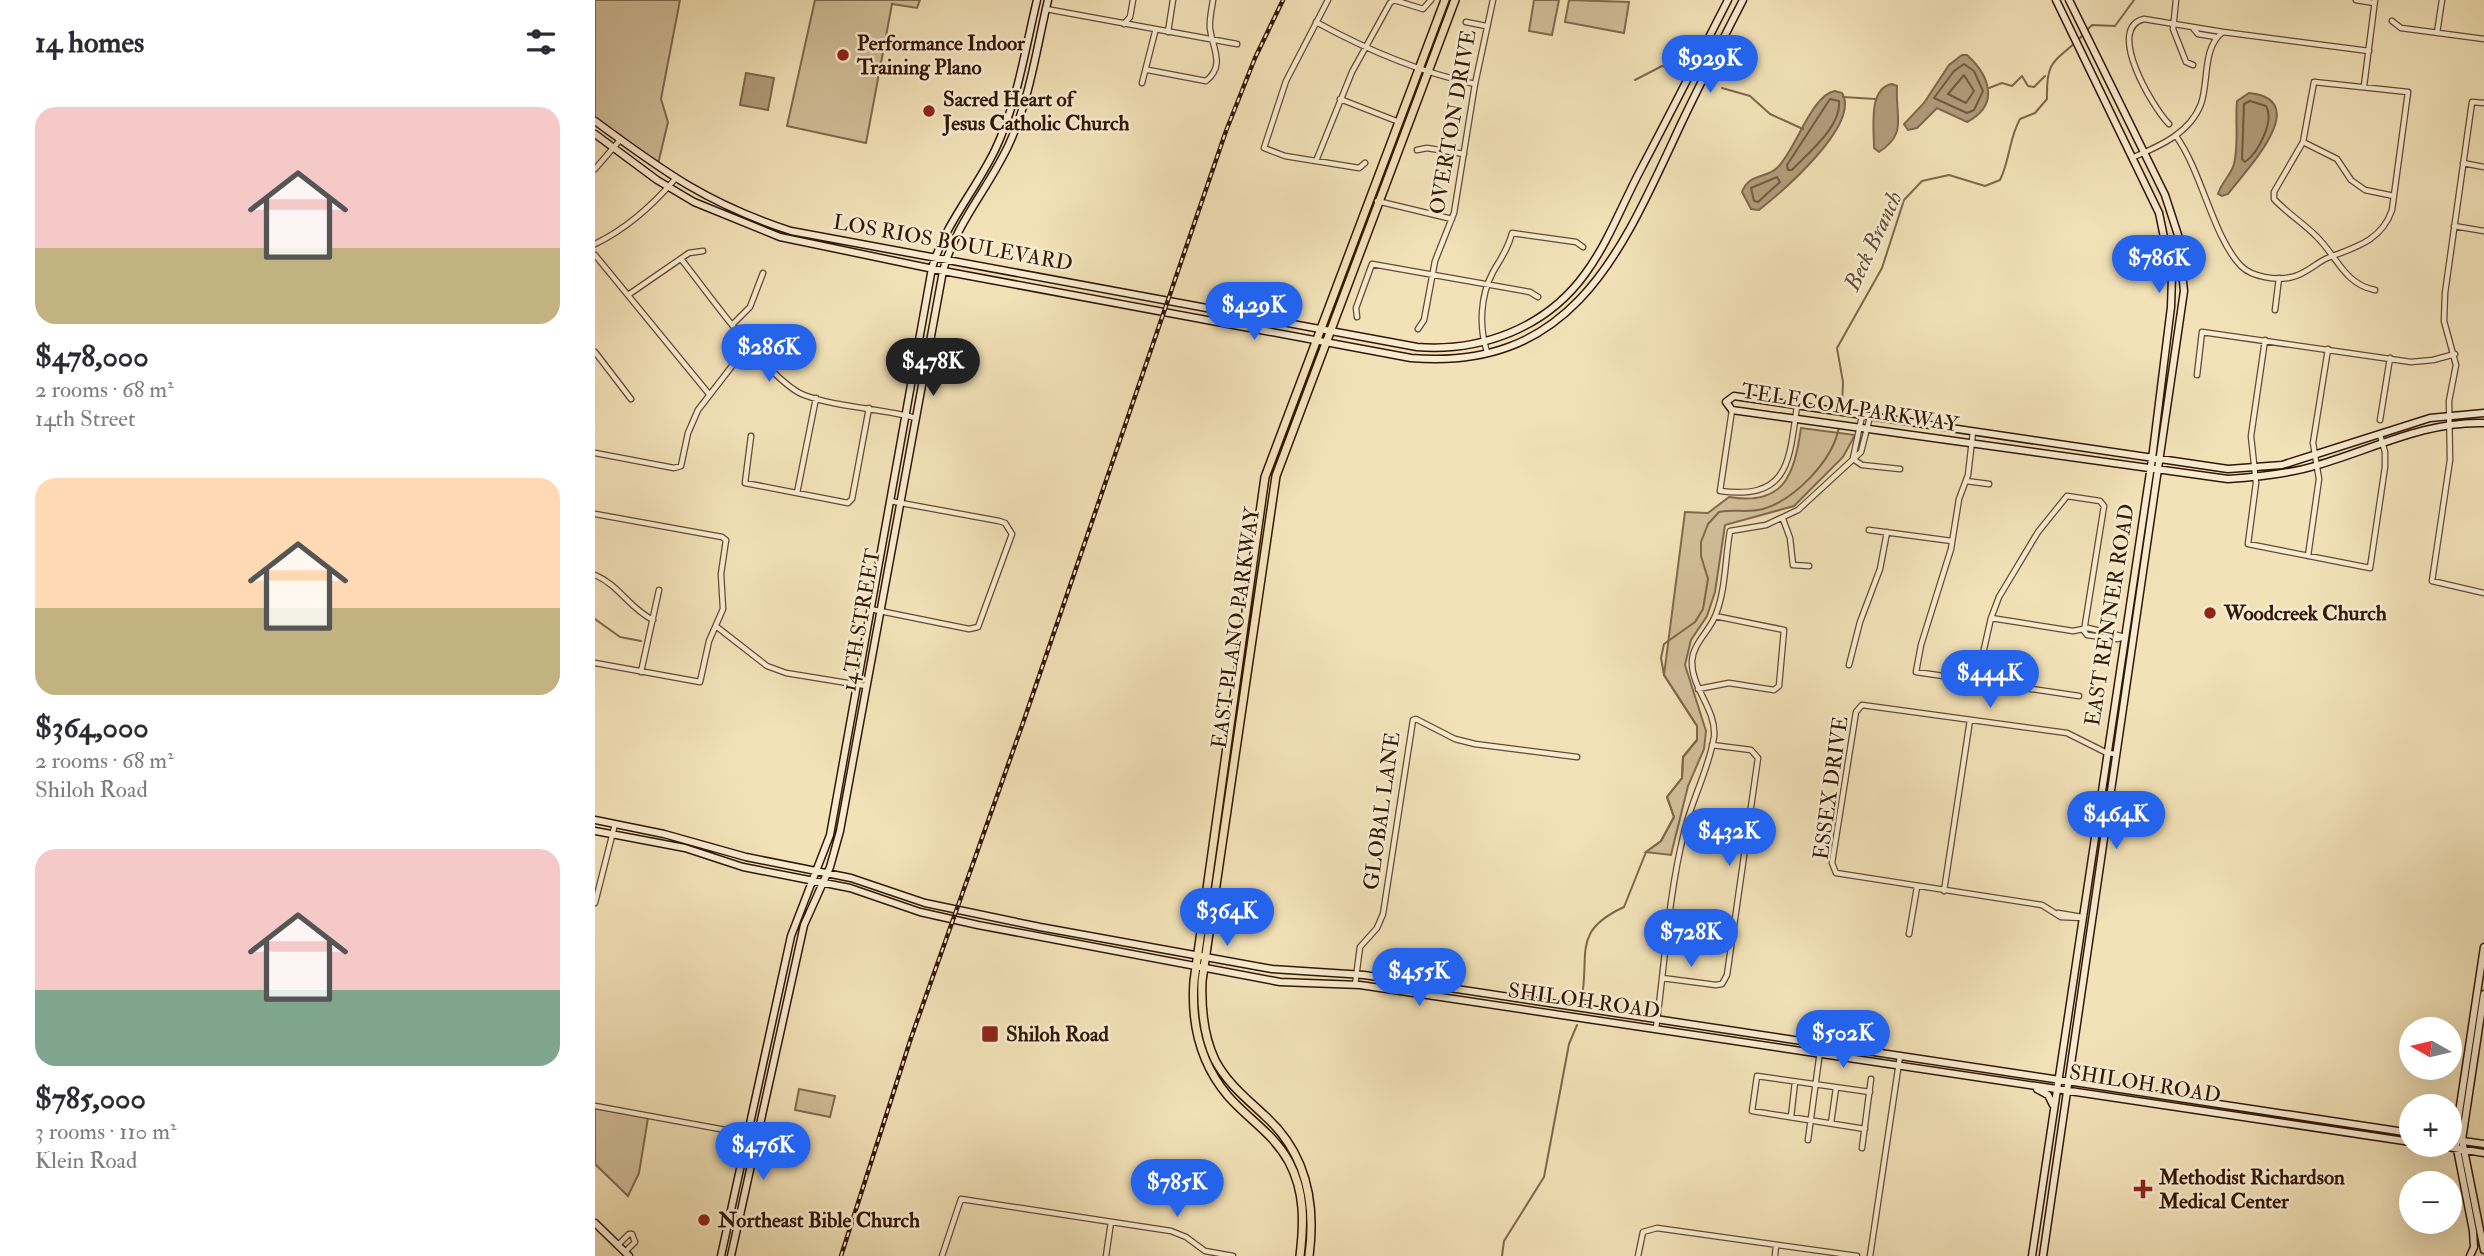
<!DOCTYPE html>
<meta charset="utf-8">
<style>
:root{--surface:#fff;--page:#f2f2f3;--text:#2b2b33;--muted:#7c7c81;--accent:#2563eb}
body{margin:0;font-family:"IM FELL Double Pica",serif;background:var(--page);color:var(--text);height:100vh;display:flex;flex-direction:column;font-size:26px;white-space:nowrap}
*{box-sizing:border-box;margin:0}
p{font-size:23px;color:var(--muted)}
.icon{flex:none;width:38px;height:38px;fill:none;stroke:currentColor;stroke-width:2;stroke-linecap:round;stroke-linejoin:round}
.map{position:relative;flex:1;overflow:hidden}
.side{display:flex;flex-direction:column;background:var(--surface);width:595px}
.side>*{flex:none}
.needle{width:46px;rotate:278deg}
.controls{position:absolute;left:1804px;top:1017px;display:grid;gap:14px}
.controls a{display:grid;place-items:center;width:63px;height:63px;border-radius:50%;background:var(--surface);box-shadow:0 7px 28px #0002;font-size:35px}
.price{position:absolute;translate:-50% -60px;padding:0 16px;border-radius:24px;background:var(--accent);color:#fff;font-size:23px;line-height:46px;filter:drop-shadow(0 2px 4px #0008)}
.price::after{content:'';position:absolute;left:50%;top:42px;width:21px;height:16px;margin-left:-10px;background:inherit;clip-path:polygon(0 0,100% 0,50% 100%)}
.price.on{background:#222;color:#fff}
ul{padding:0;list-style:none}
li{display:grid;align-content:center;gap:14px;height:371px;padding:0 35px}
li span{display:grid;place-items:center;height:217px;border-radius:21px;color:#555}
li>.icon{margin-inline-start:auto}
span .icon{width:126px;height:126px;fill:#fffc;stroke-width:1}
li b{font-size:30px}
h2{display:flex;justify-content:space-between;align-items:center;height:84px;padding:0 35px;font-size:30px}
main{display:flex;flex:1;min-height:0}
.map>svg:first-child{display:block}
.green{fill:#d2bf9a;stroke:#826a50;stroke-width:2}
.water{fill:#b29d7b;stroke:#7f674c;stroke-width:2}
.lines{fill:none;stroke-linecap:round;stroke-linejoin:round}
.shore{stroke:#725a40;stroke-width:2}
.stream{stroke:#7f674c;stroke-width:2}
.street-casing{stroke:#634932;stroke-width:7}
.secondary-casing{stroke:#331606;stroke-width:9}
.primary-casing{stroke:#331606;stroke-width:10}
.street{stroke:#f7ecd1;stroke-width:4.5}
.secondary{stroke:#f7ecd1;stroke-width:6}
.primary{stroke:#f3e2b8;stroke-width:7}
.rail-casing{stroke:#331606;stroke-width:4.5}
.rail{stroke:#f7ecd1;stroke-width:2;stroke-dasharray:5;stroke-linecap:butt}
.poi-dot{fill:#8f2418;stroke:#f7ecd1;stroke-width:2.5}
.labels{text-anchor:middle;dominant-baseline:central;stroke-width:5;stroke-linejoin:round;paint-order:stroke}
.poi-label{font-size:21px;font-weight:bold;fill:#331606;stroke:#f7ecd1;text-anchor:start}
.street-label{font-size:21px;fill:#331606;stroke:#f7ecd1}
.water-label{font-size:23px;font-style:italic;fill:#664c35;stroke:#f7ecd1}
</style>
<main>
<section class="side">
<h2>14 homes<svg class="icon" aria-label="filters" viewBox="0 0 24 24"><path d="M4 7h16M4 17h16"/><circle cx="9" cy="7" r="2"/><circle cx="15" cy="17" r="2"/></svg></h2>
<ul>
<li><span style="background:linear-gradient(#f6c9c9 65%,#c2b280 0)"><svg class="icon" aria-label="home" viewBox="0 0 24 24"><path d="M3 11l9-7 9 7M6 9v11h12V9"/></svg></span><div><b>$478,000</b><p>2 rooms · 68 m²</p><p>14th Street</p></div></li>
<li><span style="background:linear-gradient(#ffd9b3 60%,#c2b280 0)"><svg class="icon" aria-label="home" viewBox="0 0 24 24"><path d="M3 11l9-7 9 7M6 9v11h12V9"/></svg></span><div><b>$364,000</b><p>2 rooms · 68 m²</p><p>Shiloh Road</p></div></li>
<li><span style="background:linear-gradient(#f6c9c9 65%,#7fa58c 0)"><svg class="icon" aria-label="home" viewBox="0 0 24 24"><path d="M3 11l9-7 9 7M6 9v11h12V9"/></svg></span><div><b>$785,000</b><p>3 rooms · 110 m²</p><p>Klein Road</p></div></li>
</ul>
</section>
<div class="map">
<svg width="1889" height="1256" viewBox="0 0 1889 1256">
<rect width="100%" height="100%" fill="#f3e2b8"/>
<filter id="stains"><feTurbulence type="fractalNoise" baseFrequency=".00286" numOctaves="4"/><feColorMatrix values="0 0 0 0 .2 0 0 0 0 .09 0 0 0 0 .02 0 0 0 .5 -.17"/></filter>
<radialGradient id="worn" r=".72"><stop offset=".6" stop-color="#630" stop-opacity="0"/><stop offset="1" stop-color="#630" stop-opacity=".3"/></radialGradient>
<path class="green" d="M 0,0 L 85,0 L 66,99 L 73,122 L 63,164 L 0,117 Z
M 220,0 L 325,0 L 322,8 L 297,4 L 271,143 L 192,126 Z
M 939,0 L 964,0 L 957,35 L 934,31 Z
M 974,0 L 1034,2 L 1029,33 L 970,22 Z
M 1206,428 L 1260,435 L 1248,457 L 1199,506 L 1130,525 L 1120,592 L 1112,616 L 1096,640 L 1090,665 L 1111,731 L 1109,749 L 1093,786 L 1076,855 L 1051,852 L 1066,841 L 1079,817 L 1072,797 L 1087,778 L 1088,757 L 1102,740 L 1102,726 L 1069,675 L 1090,512 L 1113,513 L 1134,497 C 1189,506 1199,476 1206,428 Z
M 204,1089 L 240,1096 L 235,1117 L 200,1110 Z
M 0,1108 L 53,1118 L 44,1173 L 33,1196 L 0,1164 Z"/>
<path class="water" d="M 1367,55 L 1372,55 C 1395,76 1405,105 1372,122 L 1342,108 L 1322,128 L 1313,130 L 1309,124 L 1329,103 L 1354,65 Z
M 151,73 L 179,78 L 173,110 L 145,105 Z
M 1297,84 L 1302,86 C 1300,118 1313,133 1284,152 L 1279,148 C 1279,128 1273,88 1297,84 Z
M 1240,91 L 1247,93 C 1266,124 1188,191 1164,210 L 1156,209 L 1147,192 C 1154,173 1170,179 1182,168 C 1201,150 1216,95 1240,91 Z
M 1654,93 C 1720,100 1650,171 1633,194 L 1627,196 L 1623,194 C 1626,183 1636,175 1639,164 C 1644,144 1640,122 1642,101 Z"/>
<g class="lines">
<path class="shore" d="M 1369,64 L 1379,71 L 1388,91 L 1379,110 L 1372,113 L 1339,98 L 1359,71 Z
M 1369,75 L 1379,91 L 1371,103 L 1353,94 Z
M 1235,99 L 1244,101 C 1247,126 1213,153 1197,170 L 1193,170 L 1192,165 Z
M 1655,101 L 1671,106 C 1680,121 1663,153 1650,162 L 1647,159 L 1649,104 Z
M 1182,177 L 1185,182 L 1163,202 L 1159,201 L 1156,188 Z"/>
<path class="stream" d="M 1491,31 L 1497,25 L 1520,26 L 1539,0
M 1040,80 L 1067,66 L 1093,71
M 1127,88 L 1155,96 L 1175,114 L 1208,129
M 1394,88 L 1407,83 L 1417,86 L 1427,76 L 1433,86 L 1439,87 L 1450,76
M 1248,97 L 1280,99
M 1247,408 L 1248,382 L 1242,348 L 1287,268 L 1309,200 L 1327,181 L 1354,175 L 1390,186 L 1405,180 C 1415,160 1414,138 1425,119 L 1440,113 L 1452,99 C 1451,56 1461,63 1488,35
M 0,619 L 25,637 L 46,641
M 986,1003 C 996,954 975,932 1029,907 L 1051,852 L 1066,841 L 1079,817 L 1072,797 L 1087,778 L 1088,757 L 1102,740 L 1102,726 L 1069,675 L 1066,658 L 1069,644 L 1100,622 L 1108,609 L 1113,579 L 1106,556 L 1106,542 L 1113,524 L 1124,512 C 1138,509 1154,513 1168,509 C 1199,500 1238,461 1244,427
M 907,1256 L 909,1241 L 949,1177 L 974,1044 L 982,1025"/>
<g class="street-casing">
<path id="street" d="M 733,0 L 691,81 L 669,148 L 690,156 L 764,168 L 770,163
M 1581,0 L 1578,29 L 1591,62 L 1598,65
M 1761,0 L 1779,3
M 451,9 L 642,44
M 1797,21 L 1806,28 L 1889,39
M 721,22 C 772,50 823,72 880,84
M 871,22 L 891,26
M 529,24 L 535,17 L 538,0
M 1598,28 L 1603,34 L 1621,37
M 573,32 L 578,0
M 1842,33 L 1847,0
M 553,70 L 611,81 C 631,65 617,48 615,28 C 614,20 617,8 618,0
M 547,83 L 560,32
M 1769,86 L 1780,0
M 745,99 L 804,122
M 1889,103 L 1877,102 L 1850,293 L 1849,321 L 1861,365 L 1854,401 L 1855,460 L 1837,581 L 1889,593
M 1574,124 C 1558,108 1510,28 1549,19 L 1628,32
M 1581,136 C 1607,172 1618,237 1646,266 C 1657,277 1682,281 1697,277 C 1712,274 1721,262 1735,257 C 1761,247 1787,240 1797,210 L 1813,92 L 1719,82 L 1708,142 L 1679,192 L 1679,199 C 1692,213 1708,223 1721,236 C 1742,256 1749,284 1780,290
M 1708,142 L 1742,159 L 1756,180 L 1770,190 L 1799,196
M 822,150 L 832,148 L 869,154
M 1539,157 C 1565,146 1595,133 1606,104 C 1614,82 1607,47 1628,32 L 1774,51
M 721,161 L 757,72 L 795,3 L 799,0 L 828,9 L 836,0
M 1868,163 L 1889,167
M 0,169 L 25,140
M 782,201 L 857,219
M 1859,226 L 1889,231
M 0,244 C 31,229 58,205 80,179
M 0,255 L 114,394
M 86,259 C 111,290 175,382 209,395 C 244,408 285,408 321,418
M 33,295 L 94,253 L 108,251
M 1680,310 L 1684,278
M 762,317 L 761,308 L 777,264 L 935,292 L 943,297
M 139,323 L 155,307 L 168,273
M 823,329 L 829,320 L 840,261 L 859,213 L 880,84 L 898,0
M 1670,340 L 1656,436 L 1661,483 L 1653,544 L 1775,568 L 1790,467 L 1790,452 L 1785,435
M 0,352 L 36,399
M 892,352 C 884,327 885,296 898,272 C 906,258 913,249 917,233 L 981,242 L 988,247
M 1602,375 L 1607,332 L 1816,362 L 1838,360 L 1860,354
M 1137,410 L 1125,491 C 1194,500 1194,462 1202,406
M 1785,420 L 1795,358
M 1378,432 L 1373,475 L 1364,499 L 1356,549 L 1326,645 L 1321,672 L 1484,696
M 156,436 L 150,483 L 253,503 L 257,499 L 274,408
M 0,453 L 79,468 L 86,466 L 93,433 L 103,410 L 154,344
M 1258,458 L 1267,416
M 1258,459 L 1267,465 L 1305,469
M 1371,481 L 1394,484
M 202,493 L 221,398
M 0,514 L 127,537 L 131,540 L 126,574 L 128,609 L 114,641 L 105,682 L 0,663
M 1188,519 L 1195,538 L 1198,565 L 1214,566
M 1274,530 L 1357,541
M 1713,556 L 1724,479 L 1718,443 L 1733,349
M 0,575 C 24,585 34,608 58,620
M 275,609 L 374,629 L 383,627 L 417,534 L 410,523 L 404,521 L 295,501
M 1396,618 L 1478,631 L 1493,628 L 1530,637
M 122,627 L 172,666 L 191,673 L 271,686
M 1489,631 L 1492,635 L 1522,639 L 1530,637
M 1254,665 L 1265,622 L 1285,569 L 1292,532
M 46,672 L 64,590
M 1382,680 L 1396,618 L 1404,597 L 1443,532 L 1472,496 L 1505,501 L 1509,506 L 1489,631
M 1103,689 L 1134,683 L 1179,690 L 1184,686 L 1189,630 L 1120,616
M 1349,891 L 1375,720
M 0,903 L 20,824
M 1463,913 L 1487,917
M 1488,918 L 1466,917 L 1447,905 L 1241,873 L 1237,863 L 1261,712 L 1267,705 L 1472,733 L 1512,753 L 1521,754
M 1314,934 L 1322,887
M 1067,978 L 1121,985 L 1127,984 L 1132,975 L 1163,758 L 1156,750 L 1117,745
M 760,985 L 765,947 L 782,928 L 788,914 L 818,720 L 821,719 L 860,739 L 880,744 L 982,757
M 1061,1028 C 1070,964 1073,897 1089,833 C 1096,801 1114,769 1119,737 C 1122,710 1096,688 1097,661 C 1098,643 1115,631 1121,614 C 1131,588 1130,559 1135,531 L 1171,525 L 1203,510 L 1266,452 L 1275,417
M 0,1106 L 163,1136
M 1196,1117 L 1200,1082
M 1236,1123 L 1241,1088
M 1270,1129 L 1157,1111 L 1162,1076 L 1275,1092
M 1213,1140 L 1226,1044
M 1267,1148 L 1276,1079
M 23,1245 L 34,1234 L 37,1234 L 40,1242 L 30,1252
M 347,1256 L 366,1199 L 576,1231 L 591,1237 L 610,1251 L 638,1256
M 511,1256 L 516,1222
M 1043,1256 L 1048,1232 L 1062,1228 L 1262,1256
M 1180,1256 L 1181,1245
M 1275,1256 L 1305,1056"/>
</g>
<g class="secondary-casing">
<path id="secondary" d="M 0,121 C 69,172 113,204 196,231 L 822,347 C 886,352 951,328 990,274 C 1013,243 1027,205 1045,171 C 1075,114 1104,57 1133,0
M 0,134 L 62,180 L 99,202 L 185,237 L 348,271 L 816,358 C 980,372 1028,248 1086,124 C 1106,82 1127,41 1148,0
M 1889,413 L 1835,418 L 1687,465 L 1633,469 L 1139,396 L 1131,402 L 1137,410 L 1633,479 C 1664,477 1694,474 1723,465 C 1778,449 1831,421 1889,423
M 0,820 L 69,834 L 151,857 L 256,878 L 330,903 L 445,927 L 677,969 L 769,975 L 1816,1133
M 0,831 L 90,848 L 148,867 L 255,888 L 325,912 L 383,925 L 685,982 L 765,985 L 1816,1142
M 1889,994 L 1867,1140 L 1889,1250
M 1442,1089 L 1453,1095 L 1458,1105
M 1855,1139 L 1889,1144
M 1835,1144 L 1889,1153
M 0,1223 L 34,1256
M 126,1256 L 196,936 L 235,835 L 337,268 C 350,224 380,191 400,150 C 422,104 430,50 442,0
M 136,1256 L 209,925 L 235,867 L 245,831 L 348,271 C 361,222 395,187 415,142 C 435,98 442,46 453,0
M 1437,1256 L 1557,459 L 1576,307 L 1577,276 L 1564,213 L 1461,0
M 1448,1256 L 1589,291 L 1583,235 L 1570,195 L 1474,0
M 1875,1256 L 1879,1247 L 1878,1231 L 1860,1139 L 1889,947"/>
</g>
<g class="primary-casing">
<path id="primary" d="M 705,1256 C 709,1223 710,1192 694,1162 C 679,1134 653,1119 633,1096 C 605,1063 596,1023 599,981 L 670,477 L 850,0
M 714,1256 C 721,1203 711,1152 669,1115 C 651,1098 632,1083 620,1060 C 608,1035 606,1008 607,981 L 681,476 L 860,0"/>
</g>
<use href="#street" class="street"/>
<use href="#secondary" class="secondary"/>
<use href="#primary" class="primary"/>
<g class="rail-casing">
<path id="rail" d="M 246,1256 L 316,1038 L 429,720 L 631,131 L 660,58 L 688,0"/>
</g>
<use href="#rail" class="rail"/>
</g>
<g class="poi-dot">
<circle cx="248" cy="55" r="7"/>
<circle cx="334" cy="111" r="7"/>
<circle cx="1615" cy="613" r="7"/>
<rect x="386" y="1025" width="18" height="18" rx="3.5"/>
<path d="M1544.5 1178.5h7v7h7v7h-7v7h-7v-7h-7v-7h7z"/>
<circle cx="109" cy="1220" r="7"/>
</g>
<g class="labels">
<g class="poi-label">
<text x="262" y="43">Performance Indoor<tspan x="262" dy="24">Training Plano</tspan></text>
<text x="348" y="99">Sacred Heart of<tspan x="348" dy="24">Jesus Catholic Church</tspan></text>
<text x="1629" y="613">Woodcreek Church</text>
<text x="411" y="1034">Shiloh Road</text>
<text x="1564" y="1177">Methodist Richardson<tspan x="1564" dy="24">Medical Center</tspan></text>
<text x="123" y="1220">Northeast Bible Church</text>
</g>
<g class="street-label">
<text transform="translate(858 122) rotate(-80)">OVERTON DRIVE</text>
<text transform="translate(358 243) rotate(10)">LOS RIOS BOULEVARD</text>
<text transform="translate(1255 408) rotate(9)">TELECOM PARKWAY</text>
<text transform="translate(1515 615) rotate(-81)">EAST RENNER ROAD</text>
<text transform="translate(266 620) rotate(-80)">14TH STREET</text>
<text transform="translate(641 628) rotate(-82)">EAST PLANO PARKWAY</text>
<text transform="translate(1236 788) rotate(-82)">ESSEX DRIVE</text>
<text transform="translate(787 811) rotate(-82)">GLOBAL LANE</text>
<text transform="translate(989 1001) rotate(8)">SHILOH ROAD</text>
<text transform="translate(1550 1084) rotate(9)">SHILOH ROAD</text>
</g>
<g class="water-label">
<text transform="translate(1278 241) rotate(-65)">Beck Branch</text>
</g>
</g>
<rect width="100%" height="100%" filter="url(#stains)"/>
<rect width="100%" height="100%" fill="url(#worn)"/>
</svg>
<div class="controls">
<a><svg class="needle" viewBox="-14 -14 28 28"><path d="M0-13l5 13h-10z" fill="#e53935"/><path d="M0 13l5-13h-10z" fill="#7c7c81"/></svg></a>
<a>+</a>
<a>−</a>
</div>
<b class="price" style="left:1115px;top:95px">$929K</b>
<b class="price" style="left:1564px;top:295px">$786K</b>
<b class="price" style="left:659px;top:342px">$429K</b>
<b class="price" style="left:174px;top:384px">$286K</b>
<b class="price on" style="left:338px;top:398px">$478K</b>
<b class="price" style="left:1395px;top:710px">$444K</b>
<b class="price" style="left:1521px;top:851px">$464K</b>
<b class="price" style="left:1134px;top:868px">$432K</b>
<b class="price" style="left:632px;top:948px">$364K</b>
<b class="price" style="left:1096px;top:969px">$728K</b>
<b class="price" style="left:824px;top:1008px">$455K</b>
<b class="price" style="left:1248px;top:1070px">$502K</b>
<b class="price" style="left:168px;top:1182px">$476K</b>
<b class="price" style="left:582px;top:1219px">$785K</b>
</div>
</main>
